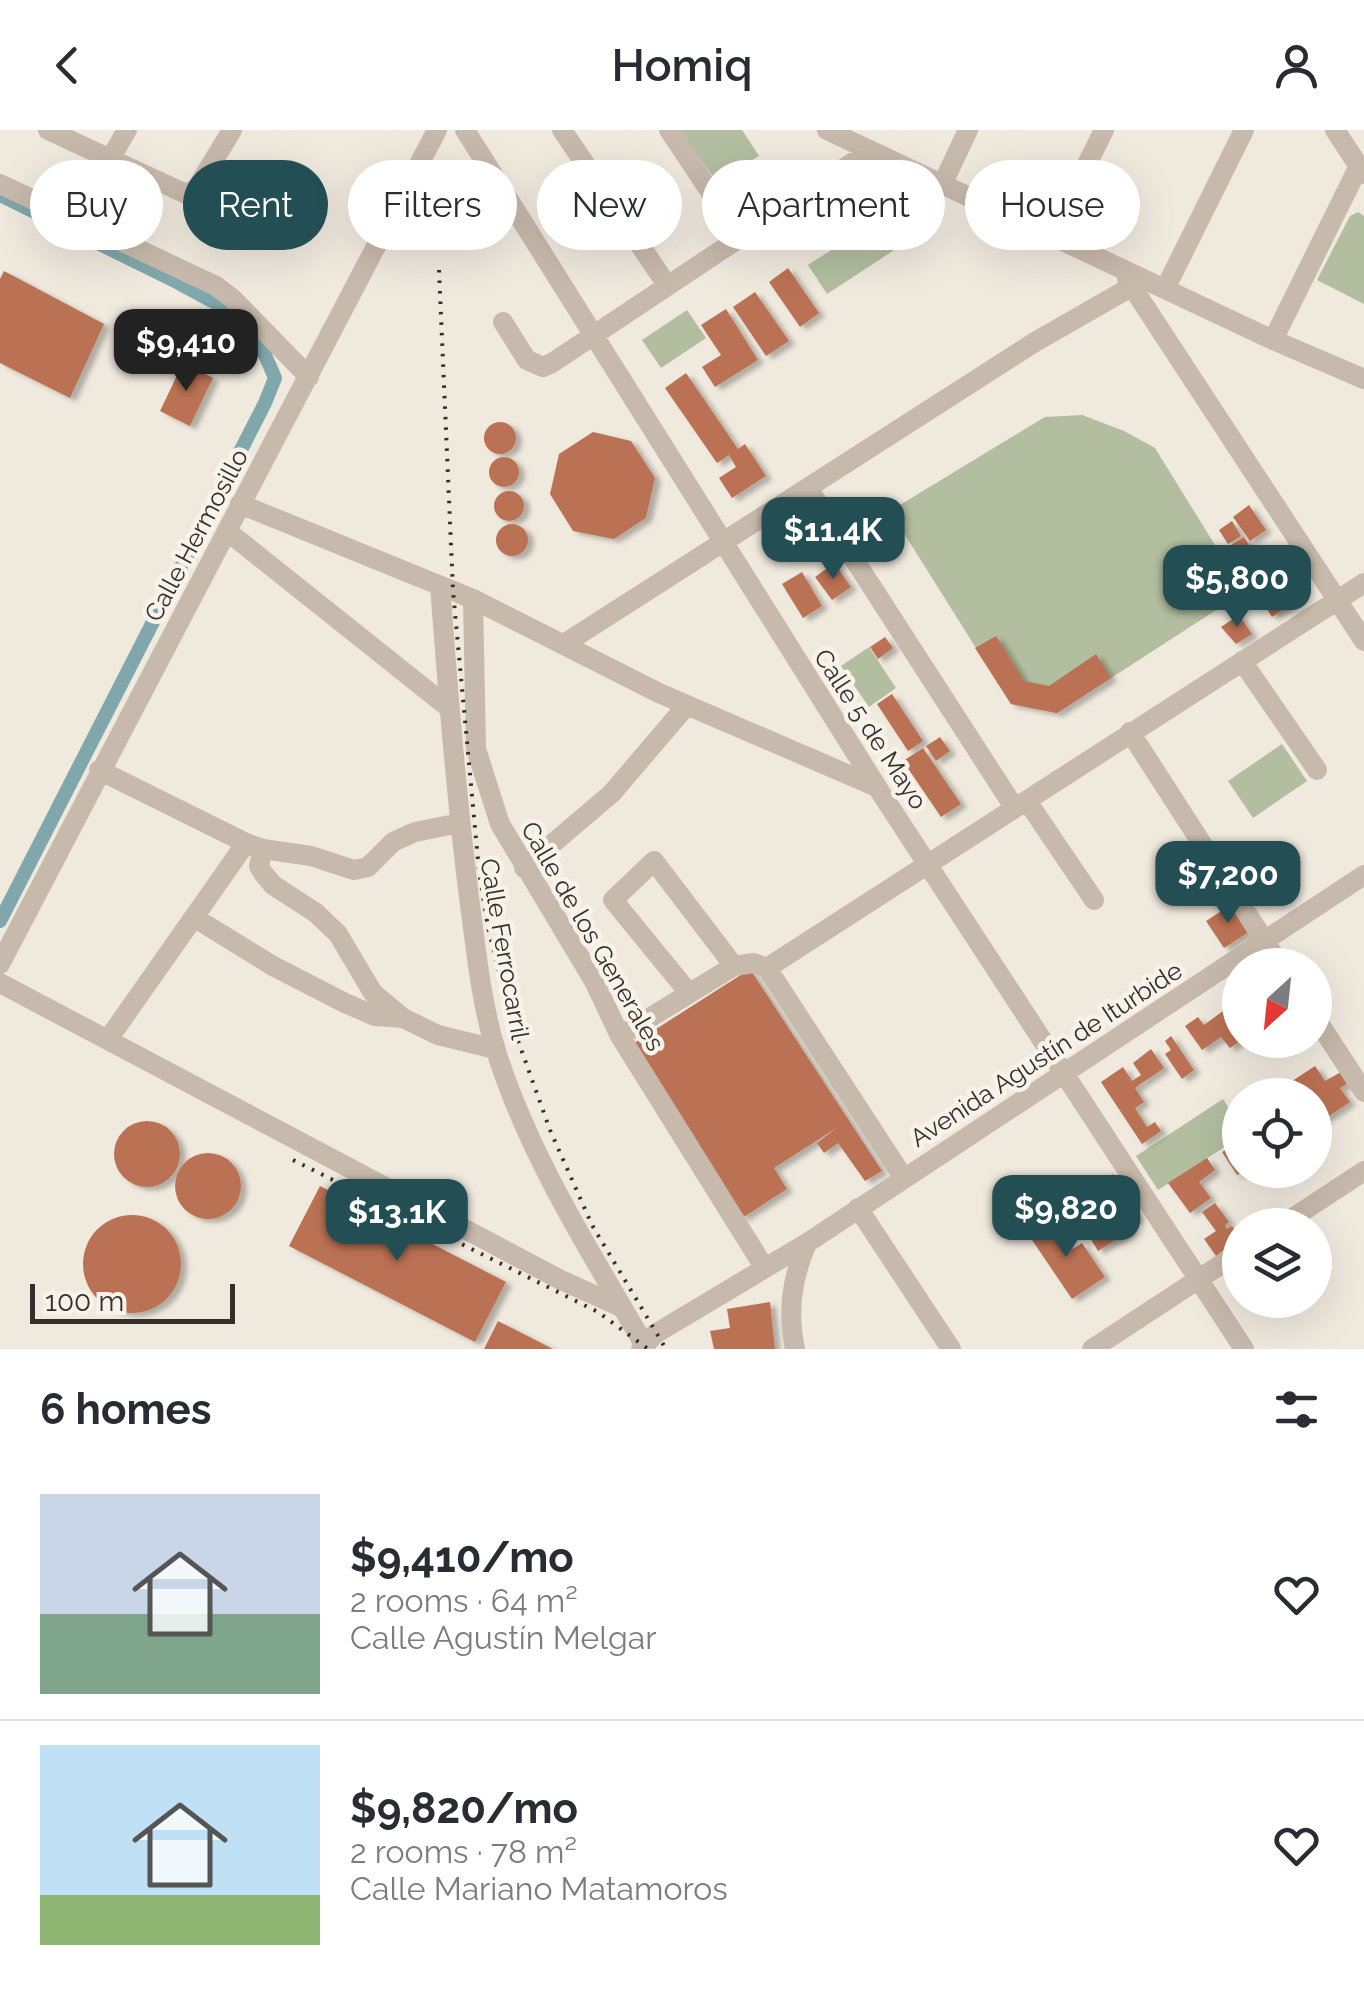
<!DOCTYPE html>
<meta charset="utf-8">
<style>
:root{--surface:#fff;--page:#f2f2f3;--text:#2b2b33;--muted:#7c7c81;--line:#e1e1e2;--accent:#234e54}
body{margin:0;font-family:Raleway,sans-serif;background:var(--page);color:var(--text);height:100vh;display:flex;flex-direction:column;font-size:38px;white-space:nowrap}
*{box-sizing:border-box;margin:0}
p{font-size:32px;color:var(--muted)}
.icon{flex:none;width:55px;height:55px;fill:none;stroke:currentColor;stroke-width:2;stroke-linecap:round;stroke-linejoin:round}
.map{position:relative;height:1219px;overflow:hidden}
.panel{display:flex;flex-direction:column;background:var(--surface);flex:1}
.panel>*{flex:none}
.hud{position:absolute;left:30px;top:30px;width:1305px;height:90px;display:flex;gap:20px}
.needle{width:65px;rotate:207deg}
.tools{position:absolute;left:1222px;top:818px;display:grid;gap:20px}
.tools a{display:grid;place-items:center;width:110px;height:110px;border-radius:50%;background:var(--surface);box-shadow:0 10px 40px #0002;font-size:50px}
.scale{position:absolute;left:30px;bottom:25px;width:205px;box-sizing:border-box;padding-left:10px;border:5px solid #362e2a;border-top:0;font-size:28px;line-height:35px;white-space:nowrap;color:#362e2a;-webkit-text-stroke:8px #f8f3ea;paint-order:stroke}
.price{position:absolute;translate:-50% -85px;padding:0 22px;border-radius:20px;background:var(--accent);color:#fff;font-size:32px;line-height:65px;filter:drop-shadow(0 2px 5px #0008)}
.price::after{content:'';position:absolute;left:50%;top:60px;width:30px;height:22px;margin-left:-15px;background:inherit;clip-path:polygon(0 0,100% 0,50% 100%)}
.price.current{background:#222;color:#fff}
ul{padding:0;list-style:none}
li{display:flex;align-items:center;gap:30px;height:250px;padding:0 40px}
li+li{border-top:2px solid var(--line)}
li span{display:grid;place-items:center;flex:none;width:280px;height:200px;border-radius:0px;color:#555}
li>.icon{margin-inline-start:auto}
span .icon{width:120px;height:120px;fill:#fffc;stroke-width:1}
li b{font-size:42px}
h2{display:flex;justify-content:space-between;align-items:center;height:120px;padding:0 40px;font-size:42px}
.pill{padding:0 35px;border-radius:45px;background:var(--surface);box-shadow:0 10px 40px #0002;font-size:35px;line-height:90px}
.pill.current{background:var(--accent);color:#fff}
header{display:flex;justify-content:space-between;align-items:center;height:130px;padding:0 40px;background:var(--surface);font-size:45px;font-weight:600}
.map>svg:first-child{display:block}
.green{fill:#b2be9f}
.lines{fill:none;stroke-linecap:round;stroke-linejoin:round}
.canal{stroke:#80a7ab;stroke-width:14}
.building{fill:#bb7152;filter:url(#shadow)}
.minor{stroke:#c7b9ab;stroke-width:20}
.rail{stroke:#362e2a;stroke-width:4;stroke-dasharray:2.5 8;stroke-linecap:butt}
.labels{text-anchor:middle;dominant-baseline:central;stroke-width:9;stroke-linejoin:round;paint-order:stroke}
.street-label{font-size:25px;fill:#362e2a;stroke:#f8f3ea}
</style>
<header><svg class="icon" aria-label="back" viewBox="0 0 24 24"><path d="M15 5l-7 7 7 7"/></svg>Homiq<svg class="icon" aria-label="person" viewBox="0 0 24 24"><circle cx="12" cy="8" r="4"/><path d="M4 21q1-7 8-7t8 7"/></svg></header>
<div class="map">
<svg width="1364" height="1219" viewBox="0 0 1364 1219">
<defs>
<filter id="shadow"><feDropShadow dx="6" dy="3.5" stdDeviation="2.5" flood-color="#0004"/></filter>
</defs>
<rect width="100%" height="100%" fill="#f0e9de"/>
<path class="green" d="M 679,0 L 742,0 L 759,26 L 717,52 Z
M 909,70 L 928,98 L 827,164 L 808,135 Z
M 1358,82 L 1364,86 L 1364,174 L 1317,150 L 1350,86 Z
M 687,180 L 706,208 L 661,238 L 642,210 Z
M 1082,285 L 1124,301 L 1155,318 L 1244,462 L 1057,583 L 1011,574 L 890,381 L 1045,287 Z
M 869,517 L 896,558 L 869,577 L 841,536 Z
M 1282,614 L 1307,651 L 1253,688 L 1228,651 Z
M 1223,969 L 1240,995 L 1240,1007 L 1158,1060 L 1136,1026 Z"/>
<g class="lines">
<path class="canal" d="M 0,65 L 177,152 L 234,183 L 265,225 L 275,248 L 265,273 L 0,791"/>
</g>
<path class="building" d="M 788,138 L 819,183 L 800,197 L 769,152 Z
M 4,141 L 104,194 L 70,268 L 0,233 L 0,149 Z
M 755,162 L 789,211 L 766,226 L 733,177 Z
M 726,179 L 758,230 L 715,257 L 702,237 L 721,225 L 701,195 Z
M 183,233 L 213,248 L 190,296 L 160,281 Z
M 686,243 L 738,319 L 745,314 L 766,346 L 732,368 L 719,348 L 736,337 L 729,325 L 717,333 L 665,258 Z
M484 308a16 16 0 1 1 32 0a16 16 0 1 1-32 0Z
M 593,302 L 631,311 L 655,348 L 646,388 L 614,409 L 573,401 L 550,364 L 559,324 Z
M489 342a15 15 0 1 1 30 0a15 15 0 1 1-30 0Z
M494 376a15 15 0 1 1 30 0a15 15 0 1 1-30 0Z
M 1249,375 L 1266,400 L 1250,411 L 1233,387 Z
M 1232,391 L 1241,406 L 1228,414 L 1219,400 Z
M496 410a16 16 0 1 1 32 0a16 16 0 1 1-32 0Z
M 1244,407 L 1288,476 L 1272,487 L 1228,417 Z
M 834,433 L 851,457 L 832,470 L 815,447 Z
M 802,442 L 822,476 L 803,488 L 782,454 Z
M 1239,485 L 1252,504 L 1236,514 L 1221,497 Z
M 996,506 L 1024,551 L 1049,556 L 1096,524 L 1111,548 L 1057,583 L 1011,574 L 975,518 Z
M 885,507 L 893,518 L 878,529 L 870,517 Z
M 892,564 L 923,611 L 908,621 L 877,574 Z
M 940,607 L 950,621 L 936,631 L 926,616 Z
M 923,618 L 961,674 L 941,687 L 903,631 Z
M 1231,775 L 1249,802 L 1224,818 L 1206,791 Z
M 750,839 L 882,1041 L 865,1051 L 838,1013 L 824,1023 L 817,1013 L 838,997 L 774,1038 L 787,1059 L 742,1088 L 631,915 Z
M 1227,878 L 1240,896 L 1240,911 L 1230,918 L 1221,907 L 1202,920 L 1185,896 L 1198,887 L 1204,895 Z
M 1171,906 L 1194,940 L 1182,949 L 1165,924 L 1171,920 L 1165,911 Z
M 1151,919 L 1164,938 L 1135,958 L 1144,972 L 1135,978 L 1147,997 L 1155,992 L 1161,1001 L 1142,1014 L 1101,952 L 1123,937 L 1132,951 L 1141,945 L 1133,933 Z
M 1315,936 L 1325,951 L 1341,942 L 1348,953 L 1340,958 L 1350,972 L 1317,994 L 1315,965 L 1292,965 L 1286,955 Z
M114 1024a33 33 0 1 1 66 0a33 33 0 1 1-66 0Z
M 1236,1014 L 1240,1020 L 1240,1040 L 1246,1040 L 1237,1045 L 1222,1022 Z
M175 1056a33 33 0 1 1 66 0a33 33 0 1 1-66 0Z
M 1207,1028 L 1215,1040 L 1199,1052 L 1211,1068 L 1190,1083 L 1168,1053 Z
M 1113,1044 L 1121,1055 L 1083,1081 L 1075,1069 Z
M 320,1056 L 506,1152 L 475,1212 L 289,1116 Z
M 1215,1073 L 1229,1092 L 1225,1095 L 1227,1099 L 1232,1096 L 1240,1107 L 1216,1126 L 1204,1109 L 1216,1101 L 1202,1082 Z
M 1132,1078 L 1138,1088 L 1128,1095 L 1131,1100 L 1098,1121 L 1089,1106 Z
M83 1134a49 49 0 1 1 98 0a49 49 0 1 1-98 0Z
M 1046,1088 L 1062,1113 L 1067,1109 L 1073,1119 L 1082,1113 L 1105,1147 L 1072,1169 L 1026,1101 Z
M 770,1172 L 775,1219 L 714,1219 L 710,1201 L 730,1198 L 727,1179 Z
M 498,1191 L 553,1219 L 484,1219 Z"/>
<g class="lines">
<path class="minor" d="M 48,0 L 186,64 L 197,58 L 232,0
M 465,0 L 877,657 L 1244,1219
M 562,0 L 667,155
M 669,0 L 739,105
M 827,0 L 1273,210 L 1364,249
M 1335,0 L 1364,44
M 110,29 L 127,0
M 0,54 L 216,156 L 233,169 L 309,247
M 942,55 L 968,0
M 1051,107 L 1104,0
M 1127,149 L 1364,511
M 1165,159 L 1244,0
M 503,192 L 527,230 L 543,237 L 552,233 L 870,21
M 1273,210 L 1359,36
M 808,358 L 1014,677
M 240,374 L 473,469 L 659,563 L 877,657
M 227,401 L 449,578
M 440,456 C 448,560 456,664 469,767 C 476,819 481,874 497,924 C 530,1027 591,1123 645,1216
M 473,469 L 476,619 L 500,694 L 594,851 L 620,906 L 764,1137
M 564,514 L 1035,212 L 1131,157
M 1242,531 L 1317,640
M 1130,602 L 1280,835
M 99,640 L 246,713 L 263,719 L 311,726 L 354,740 L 368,737 L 393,712 L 415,702 L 460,693
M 1027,671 L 1094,770
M 263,719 L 259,736 L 263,743 L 273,755 L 316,783 L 338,804 L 373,863 L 403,888
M 524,738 L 612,663 L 687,575
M 195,788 L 273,836 L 345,873 L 375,886 L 403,888 L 438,905 L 495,919
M 0,834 L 437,0
M 767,838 L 903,1047
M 0,853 L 561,1150 L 623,1178
M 689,863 L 613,770 L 654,731 L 734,836
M 1315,887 L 1364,962
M 620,906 L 734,836 L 754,833 L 767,838 L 1364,453
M 109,908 L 246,713
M 858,1078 L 951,1219
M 1282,1095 L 1364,1041
M 641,1219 L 655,1204 L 807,1113 L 1364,745
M 795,1219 C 787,1181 792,1148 807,1113
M 1092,1219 L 1240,1122"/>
<path class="rail" d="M 439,140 L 453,461 L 479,741 L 488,797 L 511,891 L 550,1000 L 592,1095 L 666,1219
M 293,1030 L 598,1182 L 648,1219"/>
</g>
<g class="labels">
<g class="street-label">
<text transform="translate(196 405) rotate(-62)">Calle Hermosillo</text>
<text transform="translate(871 599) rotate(57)">Calle 5 de Mayo</text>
<text transform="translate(593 806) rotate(60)">Calle de los Generales</text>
<text transform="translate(505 819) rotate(80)">Calle Ferrocarril</text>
<text transform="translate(1046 924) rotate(-33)">Avenida Agustín de Iturbide</text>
</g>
</g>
</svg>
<div class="tools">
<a><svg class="needle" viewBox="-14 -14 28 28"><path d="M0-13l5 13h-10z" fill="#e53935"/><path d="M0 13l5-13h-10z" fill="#7c7c81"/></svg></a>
<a><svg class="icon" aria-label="locate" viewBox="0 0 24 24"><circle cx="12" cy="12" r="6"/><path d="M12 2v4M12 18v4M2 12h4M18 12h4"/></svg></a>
<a><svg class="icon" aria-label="layers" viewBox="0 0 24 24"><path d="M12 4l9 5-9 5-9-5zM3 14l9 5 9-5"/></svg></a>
</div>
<div class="scale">100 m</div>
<b class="price current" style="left:186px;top:264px">$9,410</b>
<b class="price" style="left:833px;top:452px">$11.4K</b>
<b class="price" style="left:1237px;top:500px">$5,800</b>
<b class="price" style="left:1228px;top:796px">$7,200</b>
<b class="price" style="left:1066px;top:1130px">$9,820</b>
<b class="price" style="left:397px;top:1134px">$13.1K</b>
<div class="hud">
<a class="pill">Buy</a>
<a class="pill current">Rent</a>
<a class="pill">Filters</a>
<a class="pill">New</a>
<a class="pill">Apartment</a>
<a class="pill">House</a>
</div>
</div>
<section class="panel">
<h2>6 homes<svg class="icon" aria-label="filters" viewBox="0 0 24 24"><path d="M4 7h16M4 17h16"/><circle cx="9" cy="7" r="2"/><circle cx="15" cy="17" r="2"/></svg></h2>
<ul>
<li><span style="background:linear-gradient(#c9d6e8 60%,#7fa58c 0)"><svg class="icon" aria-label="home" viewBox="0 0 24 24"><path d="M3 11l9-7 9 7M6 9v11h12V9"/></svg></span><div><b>$9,410/mo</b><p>2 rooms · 64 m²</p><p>Calle Agustín Melgar</p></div><svg class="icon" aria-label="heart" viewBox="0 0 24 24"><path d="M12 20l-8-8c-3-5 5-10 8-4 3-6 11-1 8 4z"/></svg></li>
<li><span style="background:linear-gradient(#bfe0f5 75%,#8fb573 0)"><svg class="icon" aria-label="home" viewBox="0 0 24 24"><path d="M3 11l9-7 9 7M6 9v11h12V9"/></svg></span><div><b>$9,820/mo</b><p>2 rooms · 78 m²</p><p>Calle Mariano Matamoros</p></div><svg class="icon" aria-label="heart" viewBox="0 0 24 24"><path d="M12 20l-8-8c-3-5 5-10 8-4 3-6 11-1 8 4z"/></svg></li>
</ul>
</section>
